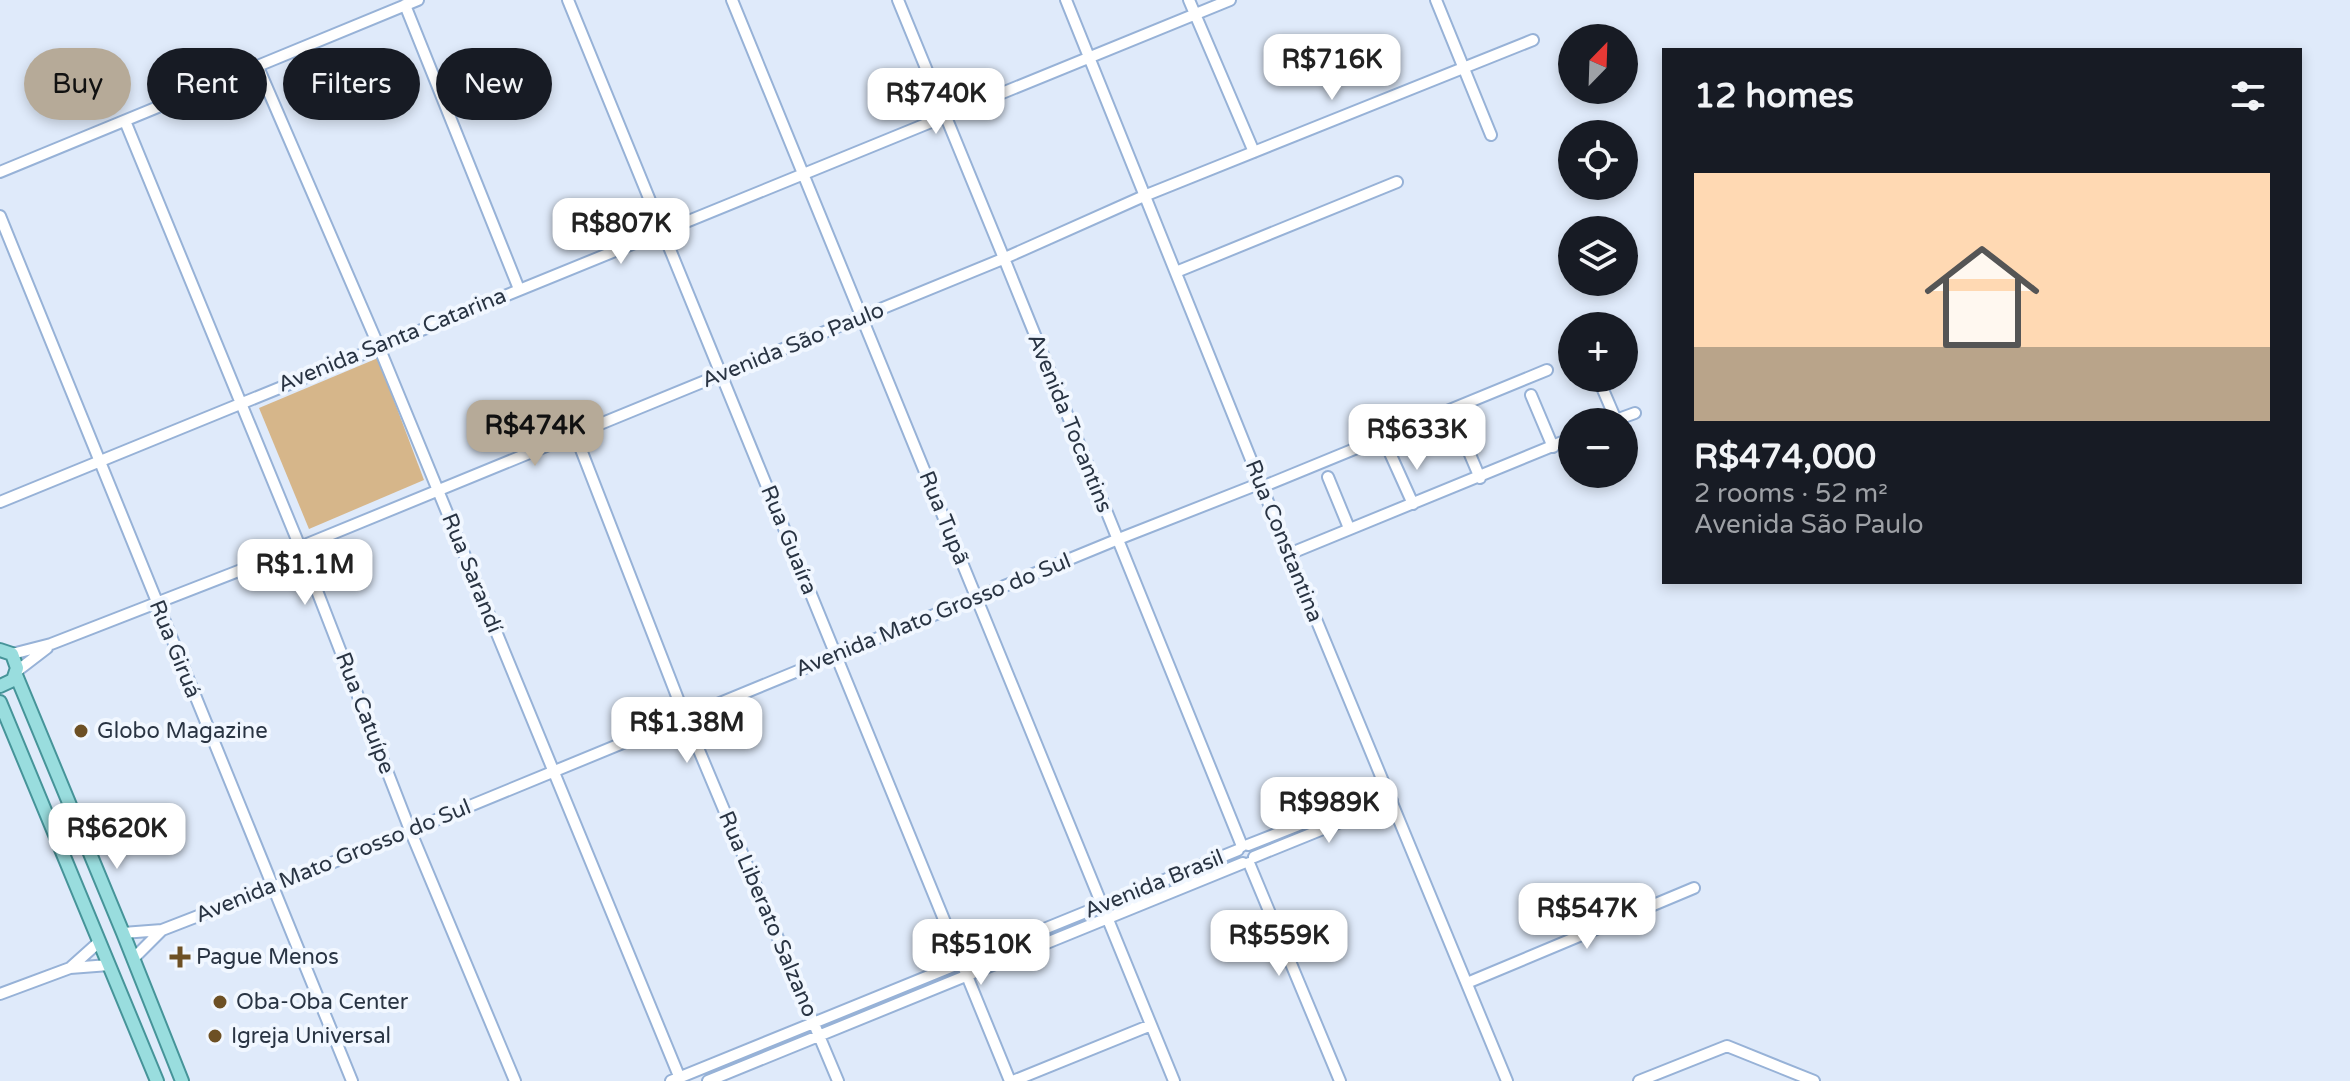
<!DOCTYPE html>
<meta charset="utf-8">
<style>
:root{--surface:#171b24;--page:#20242c;--text:#f1f3f6;--muted:#9ea1a6;--line:#363941;--accent:#b6aa98}
body{margin:0;font-family:"Varela Round",sans-serif;background:var(--page);color:var(--text);height:100vh;display:flex;flex-direction:column;font-size:30px;white-space:nowrap}
*{box-sizing:border-box;margin:0}
p{font-size:26px;color:var(--muted)}
.icon{flex:none;width:44px;height:44px;fill:none;stroke:currentColor;stroke-width:2;stroke-linecap:round;stroke-linejoin:round}
.map{position:relative;flex:1;overflow:hidden}
.panel{position:absolute;left:1662px;top:48px;width:640px;height:536px;display:flex;flex-direction:column;background:var(--surface);border-radius:0px;box-shadow:0 4px 12px #0003}
.panel>*{flex:none}
.top-card{position:absolute;left:24px;top:48px;width:760px;height:72px;display:flex;gap:16px}
.needle{width:52px;rotate:23deg}
.fabs{position:absolute;left:1558px;top:24px;display:grid;gap:16px}
.fabs a{display:grid;place-items:center;width:80px;height:80px;border-radius:50%;background:var(--surface);box-shadow:0 4px 12px #0003;font-size:40px}
.price{position:absolute;translate:-50% -68px;padding:0 18px;border-radius:16px;background:#fff;color:#222;font-size:26px;line-height:52px;filter:drop-shadow(0 2px 4px #0008)}
.price::after{content:'';position:absolute;left:50%;top:48px;width:24px;height:18px;margin-left:-12px;background:inherit;clip-path:polygon(0 0,100% 0,50% 100%)}
.price.on{background:var(--accent);color:#111}
ul{padding:0;list-style:none}
li{display:grid;align-content:center;gap:16px;height:424px;padding:0 32px}
li+li{border-top:2px solid var(--line)}
li span{display:grid;place-items:center;height:248px;border-radius:0px;color:#555}
li>.icon{margin-inline-start:auto}
span .icon{width:144px;height:144px;fill:#fffc;stroke-width:1}
li b{font-size:34px}
h2{display:flex;justify-content:space-between;align-items:center;height:96px;padding:0 32px;font-size:34px}
.chip{padding:0 28px;border-radius:36px;background:var(--surface);box-shadow:0 4px 12px #0003;font-size:28px;line-height:72px}
.chip.on{background:var(--accent);color:#111}
.map>svg:first-child{display:block}
.green{fill:#d6b68a}
.lines{fill:none;stroke-linecap:round;stroke-linejoin:round}
.minor-casing{stroke:#97b2d7;stroke-width:14}
.major-casing{stroke:#469499;stroke-width:16}
.minor{stroke:#fff;stroke-width:10}
.major{stroke:#99ddde;stroke-width:12}
.poi-dot{fill:#6d5024;stroke:#f1f7ff;stroke-width:3}
.labels{text-anchor:middle;dominant-baseline:central;stroke-width:8;stroke-linejoin:round;paint-order:stroke}
.street-label{font-size:22px;fill:#293443;stroke:#f1f7ff}
.poi-label{font-size:22px;fill:#293443;stroke:#f1f7ff;text-anchor:start}
</style>
<div class="map">
<svg width="2350" height="1081" viewBox="0 0 2350 1081">
<rect width="100%" height="100%" fill="#dfeafa"/>
<path class="green" d="M 378,358 L 424,480 L 309,529 L 259,408 Z"/>
<g class="lines">
<g class="minor-casing">
<path id="minor" d="M 568,0 L 1010,1081
M 732,0 L 1174,1081
M 898,0 C 1015,281 1126,564 1242,846
M 1066,0 L 1289,554 L 1507,1081
M 1189,0 L 1254,152
M 1436,0 L 1491,135
M 405,5 L 519,289
M 258,67 L 379,347 L 681,1081
M 125,121 L 300,547 L 410,830 L 515,1081
M 0,172 L 418,0
M 0,216 L 352,1081
M 1176,272 L 1397,182
M 1598,378 L 1616,420
M 1531,395 L 1553,447
M 1455,419 L 1480,478
M 1613,421 L 1635,413
M 575,434 L 685,717 L 838,1081
M 1390,453 L 1413,504
M 1328,477 L 1349,528
M 1262,487 L 1547,370
M 0,502 L 1230,0
M 1289,554 L 1572,438
M 12,654 L 51,644 L 300,547 L 1005,258 L 1144,196 L 1533,40
M 17,671 L 47,648
M 1248,845 L 1387,790
M 1254,857 L 1392,801
M 1249,863 L 1340,1081
M 123,933 L 162,930 L 273,887 L 1116,540 L 1261,483
M 133,959 L 162,930
M 70,968 L 99,942
M 1467,983 L 1694,888
M 0,994 L 70,968 L 109,965
M 671,1081 L 1238,850
M 708,1081 L 1243,863
M 1013,1081 L 1151,1025
M 1639,1081 L 1727,1046 L 1814,1081"/>
</g>
<g class="major-casing">
<path id="major" d="M 0,650 L 12,654 L 17,668 L 13,680 L 0,686
M 16,675 L 123,933 L 182,1081
M 0,702 L 157,1081"/>
</g>
<use href="#minor" class="minor"/>
<use href="#major" class="major"/>
</g>
<g class="poi-dot">
<circle cx="81" cy="731" r="8"/>
<path d="M176 945h8v8h8v8h-8v8h-8v-8h-8v-8h8z"/>
<circle cx="220" cy="1002" r="8"/>
<circle cx="215" cy="1036" r="8"/>
</g>
<g class="labels">
<g class="street-label">
<text transform="translate(392 340) rotate(-22)">Avenida Santa Catarina</text>
<text transform="translate(793 345) rotate(-22)">Avenida São Paulo</text>
<text transform="translate(1070 423) rotate(68)">Avenida Tocantins</text>
<text transform="translate(944 518) rotate(68)">Rua Tupã</text>
<text transform="translate(789 540) rotate(68)">Rua Guaíra</text>
<text transform="translate(1284 541) rotate(68)">Rua Constantina</text>
<text transform="translate(472 573) rotate(68)">Rua Sarandí</text>
<text transform="translate(933 615) rotate(-22)">Avenida Mato Grosso do Sul</text>
<text transform="translate(175 649) rotate(68)">Rua Giruá</text>
<text transform="translate(365 713) rotate(69)">Rua Catuípe</text>
<text transform="translate(333 861) rotate(-22)">Avenida Mato Grosso do Sul</text>
<text transform="translate(1154 884) rotate(-22)">Avenida Brasil</text>
<text transform="translate(768 914) rotate(67)">Rua Liberato Salzano</text>
</g>
<g class="poi-label">
<text x="97" y="731">Globo Magazine</text>
<text x="196" y="957">Pague Menos</text>
<text x="236" y="1002">Oba-Oba Center</text>
<text x="231" y="1036">Igreja Universal</text>
</g>
</g>
</svg>
<div class="fabs">
<a><svg class="needle" viewBox="-14 -14 28 28"><path d="M0-13l5 13h-10z" fill="#e53935"/><path d="M0 13l5-13h-10z" fill="#9ea1a6"/></svg></a>
<a><svg class="icon" aria-label="locate" viewBox="0 0 24 24"><circle cx="12" cy="12" r="6"/><path d="M12 2v4M12 18v4M2 12h4M18 12h4"/></svg></a>
<a><svg class="icon" aria-label="layers" viewBox="0 0 24 24"><path d="M12 4l9 5-9 5-9-5zM3 14l9 5 9-5"/></svg></a>
<a>+</a>
<a>−</a>
</div>
<b class="price" style="left:1332px;top:102px">R$716K</b>
<b class="price" style="left:936px;top:136px">R$740K</b>
<b class="price" style="left:621px;top:266px">R$807K</b>
<b class="price on" style="left:535px;top:468px">R$474K</b>
<b class="price" style="left:1417px;top:472px">R$633K</b>
<b class="price" style="left:305px;top:607px">R$1.1M</b>
<b class="price" style="left:687px;top:765px">R$1.38M</b>
<b class="price" style="left:1329px;top:845px">R$989K</b>
<b class="price" style="left:117px;top:871px">R$620K</b>
<b class="price" style="left:1587px;top:951px">R$547K</b>
<b class="price" style="left:1279px;top:978px">R$559K</b>
<b class="price" style="left:981px;top:987px">R$510K</b>
<div class="top-card">
<a class="chip on">Buy</a>
<a class="chip">Rent</a>
<a class="chip">Filters</a>
<a class="chip">New</a>
</div>
<section class="panel">
<h2>12 homes<svg class="icon" aria-label="filters" viewBox="0 0 24 24"><path d="M4 7h16M4 17h16"/><circle cx="9" cy="7" r="2"/><circle cx="15" cy="17" r="2"/></svg></h2>
<ul>
<li><span style="background:linear-gradient(#ffd9b3 70%,#b9a48a 0)"><svg class="icon" aria-label="home" viewBox="0 0 24 24"><path d="M3 11l9-7 9 7M6 9v11h12V9"/></svg></span><div><b>R$474,000</b><p>2 rooms · 52 m²</p><p>Avenida São Paulo</p></div></li>
</ul>
</section>
</div>
